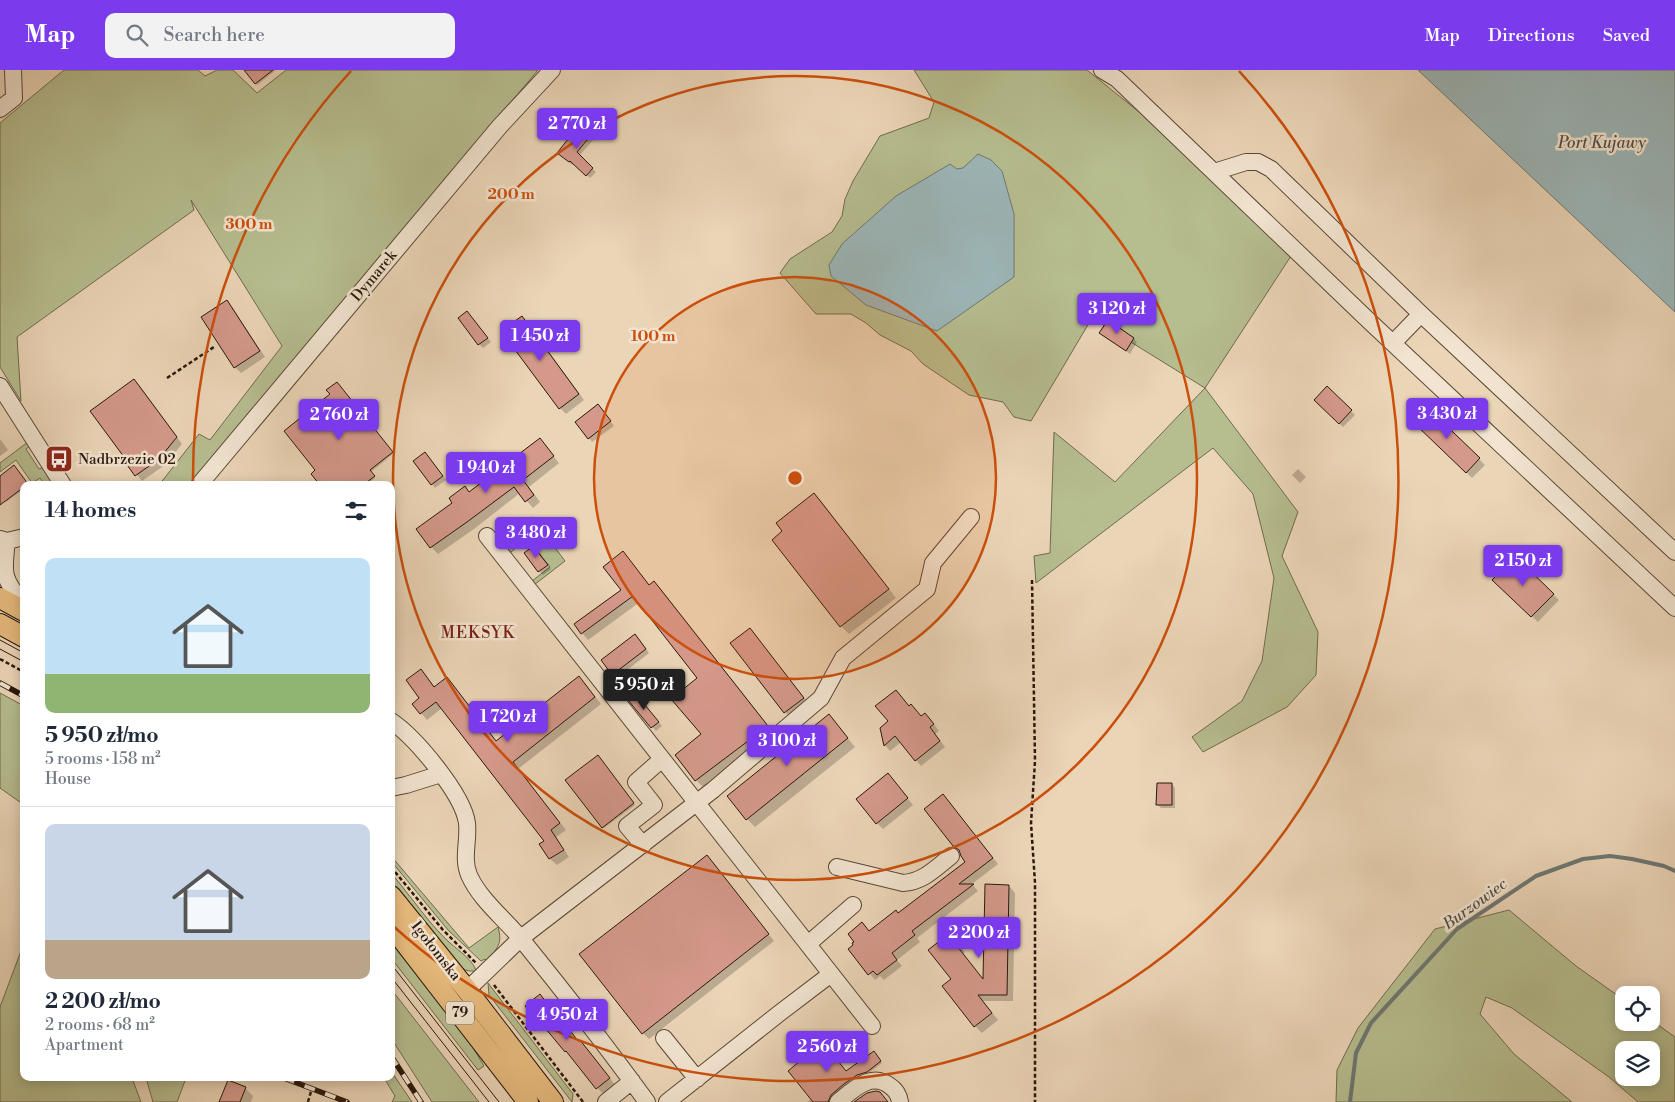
<!DOCTYPE html>
<meta charset="utf-8">
<style>
:root{--surface:#fff;--page:#f2f2f3;--text:#1f2937;--muted:#747a83;--line:#e0e1e3;--accent:#7c3aed}
body{margin:0;font-family:"Libre Bodoni",serif;background:var(--page);color:var(--text);height:100vh;display:flex;flex-direction:column;font-size:19px;white-space:nowrap}
*{box-sizing:border-box;margin:0}
p{font-size:16px;color:var(--muted)}
.icon{flex:none;width:28px;height:28px;fill:none;stroke:currentColor;stroke-width:2;stroke-linecap:round;stroke-linejoin:round}
.map{position:relative;flex:1;overflow:hidden}
.panel{position:absolute;left:20px;top:411px;width:375px;height:600px;display:flex;flex-direction:column;background:var(--surface);border-radius:10px;box-shadow:0 2px 12px #0003}
.panel>*{flex:none}
.tools{position:absolute;left:1615px;top:916px;display:grid;gap:10px}
.tools a{display:grid;place-items:center;width:45px;height:45px;border-radius:10px;background:var(--surface);box-shadow:0 2px 12px #0003;font-size:25px}
.price{position:absolute;translate:-50% -42px;padding:0 11px;border-radius:5px;background:var(--accent);color:#fff;font-size:16px;line-height:32px;filter:drop-shadow(0 1px 2px #0008)}
.price::after{content:'';position:absolute;left:50%;top:30px;width:15px;height:11px;margin-left:-8px;background:inherit;clip-path:polygon(0 0,100% 0,50% 100%)}
.price.current{background:#222;color:#fff}
ul{padding:0;list-style:none}
li{display:grid;align-content:center;gap:10px;height:265px;padding:0 25px}
li+li{border-top:1px solid var(--line)}
li span{display:grid;place-items:center;height:155px;border-radius:10px;color:#555}
li>.icon{margin-inline-start:auto}
span .icon{width:90px;height:90px;fill:#fffc;stroke-width:1}
li b{font-size:21px}
h2{display:flex;justify-content:space-between;align-items:center;height:60px;padding:0 25px;font-size:21px}
header{display:flex;align-items:center;gap:30px;box-sizing:border-box;height:70px;padding:0 25px;background:var(--accent);color:#fff}
header strong{font-size:24px}
nav{display:flex;gap:28px;margin-inline-start:auto;font-size:18px}
.search{width:350px;height:45px;background:var(--page);display:flex;align-items:center;gap:12px;box-sizing:border-box;padding:0 18px;border-radius:10px;color:var(--muted);font-size:19px}
.map>svg:first-child{display:block}
.green{fill:#b6bd8f;stroke:#706a4e;fill-rule:evenodd}
.water{fill:#9cb6b8;stroke:#6e7773}
.shadow{fill:#0003}
.lines{fill:none;stroke-linecap:round;stroke-linejoin:round}
.stream{stroke:#6e7773;stroke-width:4}
.building{fill:#d5998b;stroke:#2a180c}
.minor-casing{stroke:#5a4737;stroke-width:18}
.major-casing{stroke:#2a180c;stroke-width:22}
.path{stroke:#2a180c;stroke-width:2.5;stroke-dasharray:4 2.5;stroke-linecap:butt}
.minor{stroke:#f2e4d0;stroke-width:16}
.major{stroke:#e6ba7c;stroke-width:20}
.tram{stroke:#2a180c;stroke-width:1}
.rail-casing{stroke:#2a180c;stroke-width:5.5}
.rail{stroke:#f2e4d0;stroke-width:4;stroke-dasharray:11;stroke-linecap:butt}
.ring{fill:none;stroke:#cc4f0c;stroke-width:2.5}
.labels{text-anchor:middle;dominant-baseline:central;stroke-width:5;stroke-linejoin:round;paint-order:stroke}
.shield{fill:#f2e4d0;stroke:#665547;stroke-width:1}
.shield-label{font-size:14px;font-weight:bold;fill:#2a180c}
.street-label{font-size:15px;fill:#2a180c;stroke:#f2e4d0}
.poi-label{font-size:15px;fill:#2a180c;stroke:#f2e4d0;text-anchor:start}
.water-label{font-size:16px;font-style:italic;fill:#524f48;stroke:#f2e4d0}
.neighbourhood-label{font-size:16px;letter-spacing:1px;fill:#7a1f14;stroke:#f2e4d0}
.centre{fill:#cc4f0c;stroke:#f2e4d0;stroke-width:2.5}
.ring-label{font-size:15px;text-anchor:middle;font-weight:bold;fill:#cc4f0c;stroke:#f2e4d0;stroke-width:5;stroke-linejoin:round;paint-order:stroke}
</style>
<header>
<strong>Map</strong>
<div class="search"><svg class="icon" aria-label="search" viewBox="0 0 24 24"><circle cx="10" cy="10" r="6"/><path d="M15 15l6 6"/></svg>Search here</div>
<nav><a>Map</a><a>Directions</a><a>Saved</a></nav>
</header>
<div class="map">
<svg width="1675" height="1032" viewBox="0 0 1675 1032">
<rect width="100%" height="100%" fill="#ebd5b7"/>
<filter id="stains"><feTurbulence type="fractalNoise" baseFrequency=".004" numOctaves="4"/><feColorMatrix values="0 0 0 0 .2 0 0 0 0 .09 0 0 0 0 .02 0 0 0 .5 -.17"/></filter>
<radialGradient id="worn" r=".72"><stop offset=".6" stop-color="#630" stop-opacity="0"/><stop offset="1" stop-color="#630" stop-opacity=".3"/></radialGradient>
<path class="green" d="M 64,0 L 198,0 L 205,6 L 217,0 L 233,0 L 257,23 L 286,0 L 538,0 L 201,403 L 190,415 L 159,415 L 199,364 L 210,370 L 282,276 L 191,130 L 194,140 L 17,267 L 21,331 L 0,297 L 0,53 Z
M 914,0 L 1087,0 L 1144,46 L 1291,186 L 1205,318 L 1298,442 L 1282,486 L 1318,562 L 1316,605 L 1287,637 L 1203,682 L 1192,667 L 1242,631 L 1262,591 L 1274,508 L 1253,424 L 1213,378 L 1036,513 L 1034,486 L 1050,483 L 1054,362 L 1115,412 L 1205,318 L 1092,248 L 1031,351 L 1014,347 L 1003,332 L 969,325 L 923,294 L 911,281 L 880,265 L 866,253 L 851,244 L 816,244 L 780,203 L 790,189 L 832,162 L 842,146 L 845,129 L 853,111 L 880,66 L 929,48 L 934,32 Z
M 28,372 L 30,376 L 26,379 L 39,399 L 44,397 L 56,415 L 45,415 L 40,408 L 32,413 L 16,390 L 0,402 L 0,393 Z
M 532,447 L 565,491 L 534,515 L 532,511 L 550,497 L 525,465 L 515,473 L 518,476 L 510,483 C 507,480 504,476 504,471 C 505,463 525,449 532,447 Z
M 0,623 L 24,636 L 24,735 L 0,718 Z
M 391,786 L 469,878 L 498,857 C 503,874 497,878 487,891 L 485,889 L 481,891 L 448,860 L 391,791 Z
M 391,803 C 411,826 428,853 450,873 C 458,880 474,891 476,901 L 469,901 L 462,899 L 391,811 Z
M 1509,840 L 1576,896 L 1624,930 L 1624,952 L 1651,952 L 1651,950 L 1675,967 L 1675,1032 L 1638,1032 L 1609,1007 L 1512,938 L 1486,927 L 1480,944 L 1514,984 L 1572,1032 L 1336,1032 L 1337,1000 L 1358,958 L 1435,859 ZM 1624,980 L 1651,980 L 1651,1008 L 1624,1008 Z
M 391,869 L 469,971 L 484,996 L 478,1000 L 391,888 Z
M 24,873 L 24,1008 L 132,1008 L 141,1032 L 0,1032 L 0,937 Z
M 488,913 L 573,1024 L 572,1032 L 489,925 Z
M 391,919 L 479,1032 L 432,1032 L 391,968 Z
M 391,1001 L 412,1032 L 392,1032 L 395,1026 L 384,1008 L 391,1008 Z
M 146,1008 L 186,1008 L 177,1032 L 153,1032 Z"/>
<path class="water" d="M 1418,0 L 1675,0 L 1675,242 Z
M 978,84 L 991,90 L 1002,101 L 1014,144 L 1014,207 L 937,261 L 866,235 L 831,206 L 829,195 L 842,174 L 896,126 L 950,94 L 957,99 L 963,98 Z"/>
<path class="shadow" d="M 245,0 L 276,0 L 257,15 Z
M 580,56 L 595,68 L 579,86 L 596,102 L 590,108 L 574,93 L 572,95 L 561,86 Z
M 227,232 L 233,238 L 265,287 L 241,303 L 235,297 Z
M 467,242 L 491,272 L 483,278 L 479,274 Z
M 522,247 L 528,253 L 584,330 L 566,344 L 560,338 Z
M 1101,263 L 1134,269 L 1137,272 L 1130,284 Z
M 134,311 L 140,316 L 182,374 L 165,395 L 142,411 L 124,388 Z
M 337,314 L 393,384 L 371,402 L 375,408 L 366,415 L 321,415 L 317,400 L 332,324 Z
M 1327,318 L 1355,345 L 1343,357 L 1315,330 Z
M 602,339 L 614,356 L 592,372 L 589,368 Z
M 1428,340 L 1485,395 L 1472,408 L 1416,353 Z
M 0,369 L 8,380 L 0,386 Z
M 540,370 L 559,393 L 529,417 L 540,432 L 533,438 L 520,423 L 474,459 L 438,484 L 431,477 L 470,423 Z
M 429,387 L 446,410 L 435,418 L 415,391 Z
M 14,397 L 28,415 L 24,415 L 24,419 L 6,432 L 0,425 L 0,407 Z
M 1298,399 L 1306,407 L 1300,413 L 1292,405 Z
M 814,424 L 822,432 L 896,528 L 849,564 L 841,556 L 784,462 Z
M 533,477 L 551,499 L 543,505 L 539,501 Z
M 1515,488 L 1559,530 L 1538,552 L 1493,510 Z
M 629,489 L 650,516 L 654,512 L 661,519 L 774,663 L 703,717 L 696,710 L 703,664 L 699,608 L 640,532 L 588,570 L 582,563 L 623,520 Z
M 750,559 L 809,634 L 791,649 L 731,574 Z
M 639,569 L 649,583 L 617,608 L 603,590 Z
M 421,600 L 435,617 L 447,608 L 497,672 L 579,608 L 586,615 L 601,634 L 518,699 L 566,760 L 556,767 L 569,787 L 557,795 L 550,789 L 541,774 L 545,771 L 442,638 L 427,650 L 421,643 Z
M 640,629 L 662,656 L 656,661 L 630,630 Z
M 911,635 L 922,647 L 931,650 L 939,661 L 935,664 L 945,677 L 921,696 L 901,672 L 890,681 L 885,675 Z
M 829,646 L 855,677 L 755,757 L 747,749 Z
M 599,688 L 635,735 L 604,758 L 603,757 Z
M 894,711 L 913,735 L 883,759 L 877,753 Z
M 1172,714 L 1175,718 L 1175,738 L 1161,738 L 1158,735 Z
M 949,732 L 998,794 L 972,814 L 978,821 L 917,868 L 920,872 L 897,890 L 902,896 L 884,910 L 880,906 L 875,910 L 850,879 L 869,862 L 898,845 L 967,792 L 961,782 L 954,776 Z
M 713,792 L 774,871 L 649,969 L 643,963 Z
M 1009,816 L 1015,823 L 1013,931 L 983,931 L 998,950 L 982,963 L 975,956 L 953,909 L 950,865 L 965,882 L 963,884 L 984,911 Z
M 546,932 L 579,972 L 580,971 L 586,977 L 615,1015 L 603,1024 L 552,965 L 551,965 L 545,960 L 527,936 Z
M 875,984 L 882,993 L 869,1003 L 852,1011 L 833,1026 L 830,1032 L 807,1032 L 847,1003 Z
M 245,1018 L 253,1026 L 251,1032 L 221,1032 Z"/>
<g class="lines">
<path class="stream" d="M 1350,1032 L 1356,983 L 1371,953 L 1457,859 L 1536,806 L 1583,789 L 1610,786 L 1632,789 L 1664,796 L 1675,801"/>
</g>
<path class="building" d="M 244,0 L 273,0 L 255,14 Z
M 580,54 L 592,64 L 577,82 L 593,98 L 586,106 L 570,91 L 569,92 L 557,83 Z
M 227,230 L 260,281 L 234,298 L 201,247 Z
M 467,241 L 488,268 L 478,275 L 458,248 Z
M 522,246 L 579,324 L 559,339 L 501,261 Z
M 1108,250 L 1134,268 L 1126,281 L 1099,263 Z
M 134,309 L 177,367 L 159,389 L 135,406 L 122,388 L 124,387 L 90,341 Z
M 337,312 L 393,382 L 370,400 L 375,406 L 363,415 L 320,415 L 311,404 L 315,400 L 284,361 L 330,324 L 326,320 Z
M 1327,316 L 1352,340 L 1339,354 L 1314,330 Z
M 598,334 L 611,351 L 588,369 L 575,352 Z
M 1428,338 L 1480,388 L 1466,403 L 1414,353 Z
M 540,368 L 554,386 L 523,410 L 534,425 L 525,432 L 514,417 L 467,452 L 430,478 L 416,459 L 452,433 L 449,428 L 465,416 L 469,422 Z
M 425,382 L 443,406 L 431,415 L 413,391 Z
M 14,395 L 28,414 L 24,415 L 24,417 L 0,435 L 0,406 Z
M 814,423 L 889,519 L 840,557 L 772,470 L 782,461 L 776,453 Z
M 533,476 L 548,495 L 538,502 L 524,483 Z
M 623,481 L 649,515 L 654,511 L 768,656 L 695,711 L 675,685 L 701,664 L 671,629 L 697,608 L 633,526 L 581,564 L 574,554 L 621,520 L 603,497 Z
M 1515,486 L 1554,524 L 1531,547 L 1492,510 Z
M 750,558 L 804,628 L 784,643 L 730,573 Z
M 635,564 L 646,579 L 612,605 L 601,590 Z
M 421,599 L 434,617 L 447,607 L 496,671 L 579,606 L 595,627 L 513,692 L 560,753 L 551,760 L 564,780 L 549,789 L 539,774 L 544,771 L 436,632 L 420,644 L 412,634 L 419,628 L 406,610 Z
M 896,620 L 909,636 L 911,634 L 921,646 L 925,643 L 934,654 L 930,657 L 940,671 L 915,691 L 895,666 L 884,676 L 880,658 L 888,651 L 875,636 Z
M 636,624 L 659,652 L 651,658 L 628,630 Z
M 829,644 L 848,668 L 746,750 L 727,726 Z
M 598,685 L 634,733 L 602,758 L 565,710 Z
M 888,703 L 908,728 L 876,754 L 856,729 Z
M 1157,713 L 1172,713 L 1172,735 L 1156,735 Z
M 943,724 L 993,788 L 959,814 L 974,814 L 912,861 L 915,865 L 892,883 L 897,890 L 877,905 L 873,901 L 868,905 L 848,879 L 853,875 L 852,873 L 854,872 L 848,864 L 862,852 L 869,861 L 896,840 L 898,843 L 965,792 L 961,786 L 959,780 L 953,776 L 924,739 Z
M 707,785 L 769,864 L 642,964 L 579,884 Z
M 985,814 L 1009,815 L 1007,925 L 978,925 L 992,943 L 974,957 L 942,916 L 951,909 L 928,880 L 950,863 L 959,875 L 957,876 L 983,909 Z
M 540,924 L 558,948 L 560,947 L 578,971 L 580,970 L 610,1008 L 596,1019 L 566,981 L 565,982 L 546,959 L 544,960 L 525,936 Z
M 823,972 L 846,1001 L 874,981 L 881,991 L 867,1002 L 857,1005 L 844,1014 L 831,1025 L 828,1032 L 813,1032 L 788,1001 Z
M 228,1010 L 246,1017 L 240,1032 L 219,1032 Z
M 876,1021 L 880,1022 L 888,1032 L 854,1032 L 867,1023 Z"/>
<g class="lines">
<g class="minor-casing">
<path id="minor" d="M 1102,0 L 1117,9 L 1367,249 L 1675,538
M 0,39 L 14,28 L 13,0
M 1214,102 L 1246,92 L 1258,92 L 1271,99 L 1421,244 L 1675,482
M 1393,273 L 1421,244
M 0,316 L 63,415
M 199,415 L 500,56 L 552,0
M 487,466 L 872,956
M 0,469 L 7,471 L 24,467
M 7,471 C 3,503 2,509 24,534
M 391,651 C 415,667 463,724 467,753 C 469,771 462,788 469,805 C 480,830 505,849 522,870 C 565,923 607,977 647,1032
M 391,718 L 406,715 L 441,704
M 643,775 L 627,756 L 654,735 L 636,712 L 662,689
M 837,797 L 903,813 C 923,812 936,798 951,786
M 808,874 L 853,835
M 467,920 L 521,868 L 713,720 L 821,628 L 843,588 L 927,519 L 933,493 L 971,447
M 664,968 L 697,1009
M 606,1032 L 632,1011
M 667,1032 L 781,942 L 831,904
M 838,1032 C 853,1020 871,1001 890,1016 C 896,1020 899,1025 900,1032"/>
</g>
<g class="major-casing">
<path id="major" d="M 0,528 L 24,541
M 0,554 L 24,567
M 391,826 L 467,920 L 553,1032
M 391,855 L 528,1032"/>
</g>
<path class="path" d="M 167,308 L 214,277
M 1032,510 L 1035,691 L 1031,753 L 1035,813 L 1035,1032
M 0,589 L 24,602
M 391,797 L 443,860 L 476,893
M 494,915 L 583,1032
M 308,1032 L 312,1018"/>
<use href="#minor" class="minor"/>
<use href="#major" class="major"/>
<path class="tram" d="M 0,570 L 24,583
M 0,579 L 24,592
M 391,894 L 499,1032
M 391,907 L 489,1032"/>
<g class="rail-casing">
<path id="rail" d="M 0,613 L 24,626
M 391,986 L 421,1032
M 284,1008 L 347,1032"/>
</g>
<use href="#rail" class="rail"/>
</g>
<circle cx="795" cy="408" r="201" fill="#cc4f0c" fill-opacity=".12"/>
<g class="ring">
<circle cx="795" cy="408" r="201"/>
<circle cx="795" cy="408" r="402"/>
<path d="M193 413A602 602 0 0 1 351 1M1239 1A602 602 0 0 1 392 855"/>
</g>
<defs>
<g id="bus-square" transform="scale(1.4375)"><rect x="-9" y="-9" width="18" height="18" rx="4" fill="#8f2418" stroke="#f2e4d0"/><path d="M-5-6H5V4H4V6H2V4H-2V6H-4V4H-5ZM-3.5-4V0h7V-4ZM-3.5 1.2v1.5H-2V1.2ZM2 1.2v1.5H3.5V1.2Z" fill="#fff"/></g>
</defs>
<g fill-rule="evenodd">
<use href="#bus-square" x="59" y="389"/>
</g>
<g class="labels">
<rect class="shield" x="446" y="931.5" width="28" height="23" rx="4"/>
<g class="shield-label">
<text x="460" y="943">79</text>
</g>
<g class="street-label">
<text transform="translate(374 206) rotate(-50)">Dymarek</text>
<text transform="translate(436 881) rotate(52)">Igołomska</text>
</g>
<g class="poi-label">
<text x="78" y="389">Nadbrzezie 02</text>
</g>
<g class="water-label">
<text x="1602" y="73">Port Kujawy</text>
<text transform="translate(1475 834) rotate(-36)">Burzowiec</text>
</g>
<g class="neighbourhood-label">
<text x="478" y="563">MEKSYK</text>
</g>
</g>
<circle cx="795" cy="408" r="8" class="centre"/>
<g class="ring-label">
<text x="511" y="129">200 m</text>
<text x="249" y="159">300 m</text>
<text x="653" y="271">100 m</text>
</g>
<rect width="100%" height="100%" filter="url(#stains)"/>
<rect width="100%" height="100%" fill="url(#worn)"/>
</svg>
<div class="tools">
<a><svg class="icon" aria-label="locate" viewBox="0 0 24 24"><circle cx="12" cy="12" r="6"/><path d="M12 2v4M12 18v4M2 12h4M18 12h4"/></svg></a>
<a><svg class="icon" aria-label="layers" viewBox="0 0 24 24"><path d="M12 4l9 5-9 5-9-5zM3 14l9 5 9-5"/></svg></a>
</div>
<b class="price" style="left:577px;top:80px">2 770 zł</b>
<b class="price" style="left:1117px;top:265px">3 120 zł</b>
<b class="price" style="left:540px;top:292px">1 450 zł</b>
<b class="price" style="left:1447px;top:370px">3 430 zł</b>
<b class="price" style="left:339px;top:371px">2 760 zł</b>
<b class="price" style="left:486px;top:424px">1 940 zł</b>
<b class="price" style="left:536px;top:489px">3 480 zł</b>
<b class="price" style="left:1523px;top:517px">2 150 zł</b>
<b class="price current" style="left:644px;top:641px">5 950 zł</b>
<b class="price" style="left:508px;top:673px">1 720 zł</b>
<b class="price" style="left:787px;top:697px">3 100 zł</b>
<b class="price" style="left:979px;top:889px">2 200 zł</b>
<b class="price" style="left:567px;top:971px">4 950 zł</b>
<b class="price" style="left:827px;top:1003px">2 560 zł</b>
<section class="panel">
<h2>14 homes<svg class="icon" aria-label="filters" viewBox="0 0 24 24"><path d="M4 7h16M4 17h16"/><circle cx="9" cy="7" r="2"/><circle cx="15" cy="17" r="2"/></svg></h2>
<ul>
<li><span style="background:linear-gradient(#bfe0f5 75%,#8fb573 0)"><svg class="icon" aria-label="home" viewBox="0 0 24 24"><path d="M3 11l9-7 9 7M6 9v11h12V9"/></svg></span><div><b>5 950 zł/mo</b><p>5 rooms · 158 m²</p><p>House</p></div></li>
<li><span style="background:linear-gradient(#c9d6e8 75%,#b9a48a 0)"><svg class="icon" aria-label="home" viewBox="0 0 24 24"><path d="M3 11l9-7 9 7M6 9v11h12V9"/></svg></span><div><b>2 200 zł/mo</b><p>2 rooms · 68 m²</p><p>Apartment</p></div></li>
</ul>
</section>
</div>
